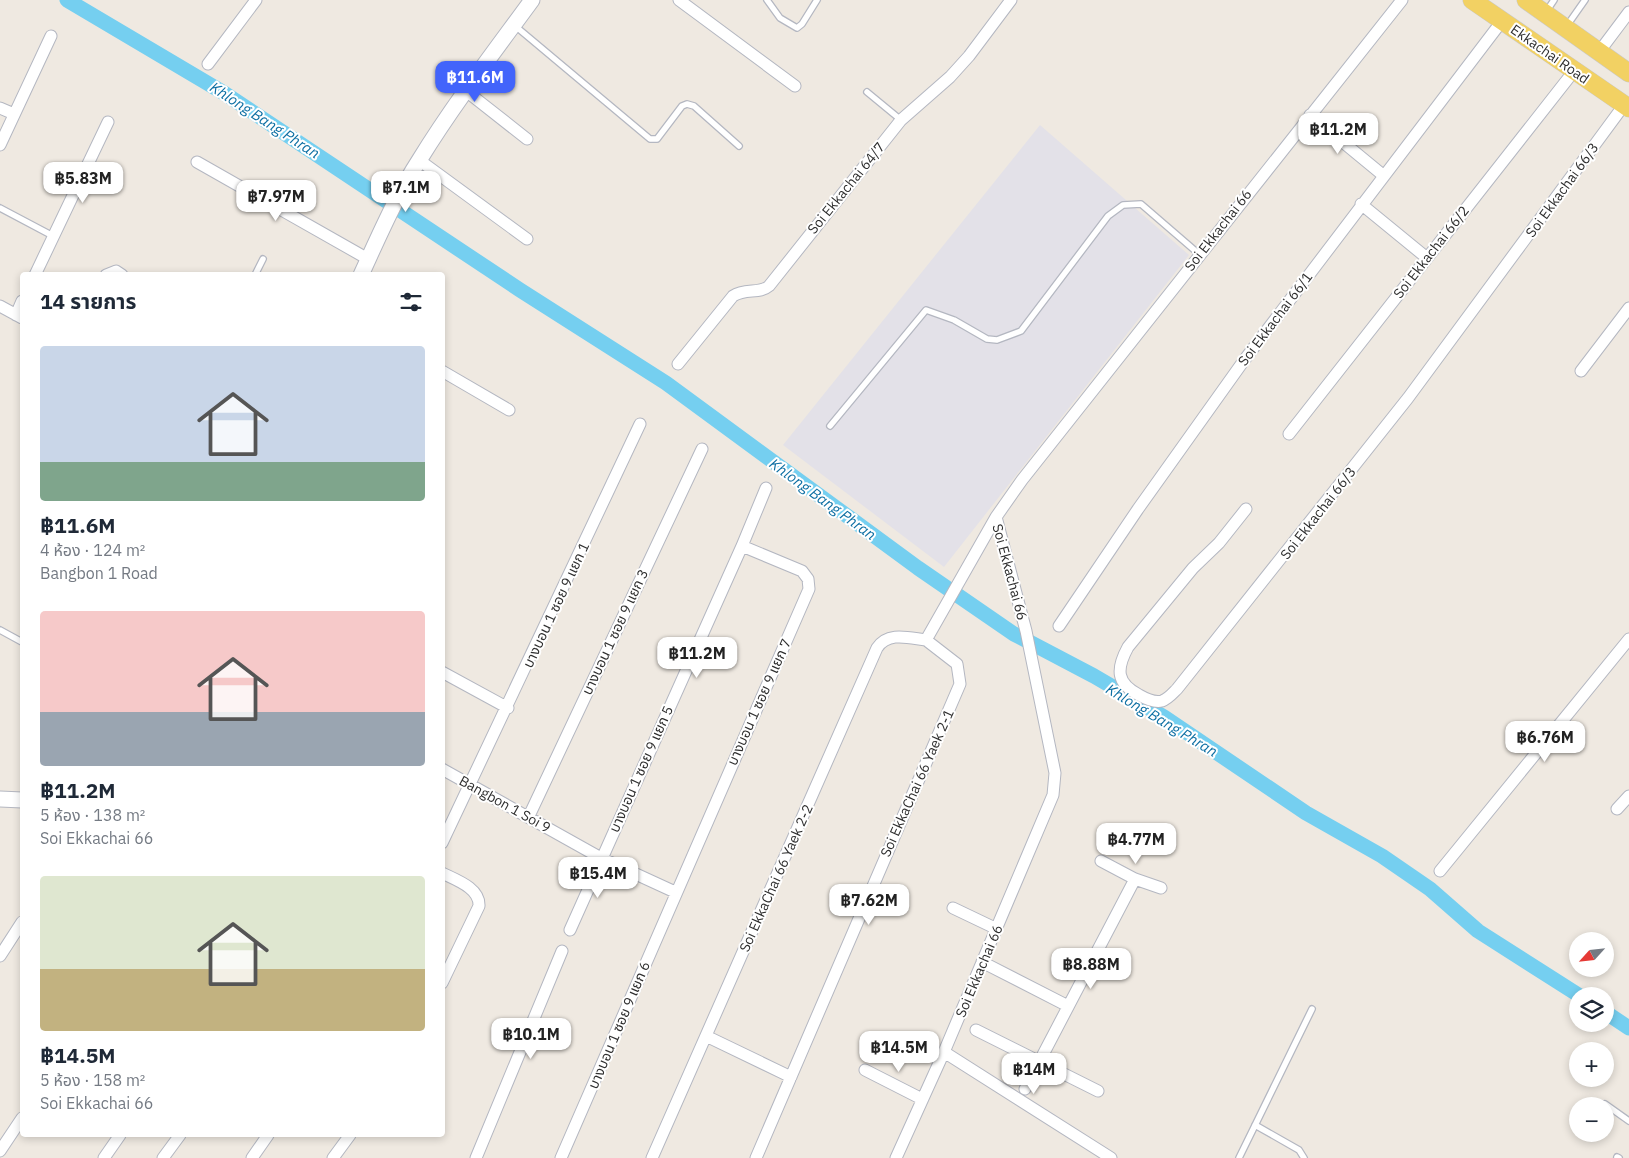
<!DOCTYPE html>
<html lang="th">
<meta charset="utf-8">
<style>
:root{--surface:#fff;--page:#f6f6f7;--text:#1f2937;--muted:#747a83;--accent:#4264fb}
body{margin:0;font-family:"IBM Plex Sans","Noto Sans Thai",sans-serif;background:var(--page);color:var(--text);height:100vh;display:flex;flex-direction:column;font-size:19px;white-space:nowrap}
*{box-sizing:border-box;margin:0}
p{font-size:16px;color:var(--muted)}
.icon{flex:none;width:28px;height:28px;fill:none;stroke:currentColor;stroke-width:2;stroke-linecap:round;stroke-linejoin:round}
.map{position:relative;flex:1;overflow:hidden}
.drawer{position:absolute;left:20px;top:272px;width:425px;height:865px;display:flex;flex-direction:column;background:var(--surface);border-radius:5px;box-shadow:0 2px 8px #0003}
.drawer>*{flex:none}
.needle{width:32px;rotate:243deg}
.fabs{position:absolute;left:1569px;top:932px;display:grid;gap:10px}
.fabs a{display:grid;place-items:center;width:45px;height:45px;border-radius:50%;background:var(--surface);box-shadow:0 2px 8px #0003;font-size:25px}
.price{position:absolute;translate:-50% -42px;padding:0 11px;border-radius:10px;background:#fff;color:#222;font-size:16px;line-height:32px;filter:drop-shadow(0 1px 2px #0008)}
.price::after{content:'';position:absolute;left:50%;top:30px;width:15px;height:11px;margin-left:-8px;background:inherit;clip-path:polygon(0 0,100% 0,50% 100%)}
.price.current{background:var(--accent);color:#fff}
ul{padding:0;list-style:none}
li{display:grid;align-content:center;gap:10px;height:265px;padding:0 20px}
li span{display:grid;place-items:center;height:155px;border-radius:5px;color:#555}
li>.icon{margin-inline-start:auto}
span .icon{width:90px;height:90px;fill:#fffc;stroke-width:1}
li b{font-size:21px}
h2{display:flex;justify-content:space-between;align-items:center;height:60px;padding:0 20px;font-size:21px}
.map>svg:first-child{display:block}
.industrial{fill:#e3e1e8}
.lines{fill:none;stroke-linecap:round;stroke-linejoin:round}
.canal{stroke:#75cff0;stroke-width:15}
.lane-casing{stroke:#b4b7c1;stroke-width:8}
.street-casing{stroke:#b4b7c1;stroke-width:13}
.secondary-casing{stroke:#b4b7c1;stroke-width:17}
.primary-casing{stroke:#c9c9c9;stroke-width:19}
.lane{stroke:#fff;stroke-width:5.5}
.street{stroke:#fff;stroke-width:11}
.secondary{stroke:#fff;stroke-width:15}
.primary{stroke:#f2d163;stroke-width:18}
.labels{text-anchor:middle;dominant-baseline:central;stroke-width:4;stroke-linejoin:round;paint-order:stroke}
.street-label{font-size:14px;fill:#2e2e2e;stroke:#fff}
.water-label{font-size:15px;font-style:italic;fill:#0d6fa3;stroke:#fff}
</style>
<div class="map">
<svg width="1629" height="1158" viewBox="0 0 1629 1158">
<rect width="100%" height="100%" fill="#efe9e1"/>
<path class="industrial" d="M 1040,125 L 1189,255 L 944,567 L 783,445 Z"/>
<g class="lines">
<path class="canal" d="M 67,0 L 224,93 L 520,290 L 666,383 L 918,568 L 1014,634 L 1094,676 L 1164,717 L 1306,813 L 1382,856 L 1430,889 L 1478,931 L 1580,996
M 1605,1012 L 1629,1028"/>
<g class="lane-casing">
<path id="lane" d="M 767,0 L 780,18 L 797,28 L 802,24 L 817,0
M 1546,12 L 1554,0
M 514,25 L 650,139 L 657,139 L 682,106 L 687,104 L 694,106 L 739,146
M 1566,27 L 1585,0
M 867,92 L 901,120
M 0,208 L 53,236
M 255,275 L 263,259
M 830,426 L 926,310 L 954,320 L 987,339 L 997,340 L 1021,331 L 1108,216 L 1123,205 L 1141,204 L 1199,254
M 0,630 L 22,642
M 1605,1104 L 1629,1121
M 1255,1125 L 1299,1150 L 1304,1158
M 1617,1157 L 1619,1158
M 1239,1158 L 1312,1009"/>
</g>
<g class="street-casing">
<path id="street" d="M 679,0 L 795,86
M 1599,52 L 1629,12
M 208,64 L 256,0
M 466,91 L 527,139
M 0,108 L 14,114
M 1310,115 L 1384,176
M 0,145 L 51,36
M 419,160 L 527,239
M 197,162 L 368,259
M 1361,204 L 1427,258
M 35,275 L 108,122
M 106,275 L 116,271 L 122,275
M 0,306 L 22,318
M 16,315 L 22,301
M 678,364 L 733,296 C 745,288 760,294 769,286 L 901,120 L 950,77 L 969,56 L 1011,0
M 442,371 L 509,410
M 1581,371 L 1629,308
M 1289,434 L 1574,71
M 1246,509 L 1219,543 L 1193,568 L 1128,647 C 1116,669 1116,683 1139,695 C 1146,699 1154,703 1162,701 C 1168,699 1173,693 1177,689 L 1408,398 L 1624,105
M 1059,626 L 1138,509 L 1245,359 L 1502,21
M 926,640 L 996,517
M 442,672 L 508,708
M 442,769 L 601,858 L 675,892
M 1617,809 L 1629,796
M 529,816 L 702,449
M 442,843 L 640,424
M 1101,861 L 1135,879 L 1161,888
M 1440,871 L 1629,639
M 442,873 C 456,880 480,888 479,906 L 442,983
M 953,908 L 997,929
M 570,930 L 742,546 L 766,488
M 0,956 L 22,922
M 982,962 L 1068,1006
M 976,1030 L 1098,1091
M 706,1036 L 791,1077
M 944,1052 L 1111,1158
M 865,1070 L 922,1099
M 1025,1089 L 1135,879
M 0,1151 L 22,1118
M 104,1158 L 120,1135
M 163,1158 L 180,1135
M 252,1158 L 268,1135
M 333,1158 L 350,1135
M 476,1158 L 562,951
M 561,1158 L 809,589 L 808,579 L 802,571 L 742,546
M 652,1158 L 877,648 C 888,631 909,638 926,640
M 756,1158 L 960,684 L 957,664 L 926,640
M 896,1158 L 944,1052 L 1053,795 L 1055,773 L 1026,631 L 996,517 L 1022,480 L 1402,0"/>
</g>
<g class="secondary-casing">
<path id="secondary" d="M 361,275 C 379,236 396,196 420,159 C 454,104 494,52 532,0
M 0,799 L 22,800"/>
</g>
<g class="primary-casing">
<path id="primary" d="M 1472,0 L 1629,108
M 1526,0 L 1629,73"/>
</g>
<use href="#lane" class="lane"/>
<use href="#street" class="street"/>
<use href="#secondary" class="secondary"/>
<use href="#primary" class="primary"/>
</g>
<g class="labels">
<g class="street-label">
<text transform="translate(1550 54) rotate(35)">Ekkachai Road</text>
<text transform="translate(846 188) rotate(-51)">Soi Ekkachai 64/7</text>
<text transform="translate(1562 190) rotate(-54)">Soi Ekkachai 66/3</text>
<text transform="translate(1218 230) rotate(-52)">Soi Ekkachai 66</text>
<text transform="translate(1431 252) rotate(-52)">Soi Ekkachai 66/2</text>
<text transform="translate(1275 319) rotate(-53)">Soi Ekkachai 66/1</text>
<text transform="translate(1318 513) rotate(-52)">Soi Ekkachai 66/3</text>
<text transform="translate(1010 572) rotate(75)">Soi Ekkachai 66</text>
<text transform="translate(556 605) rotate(-65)">บางบอน 1 ซอย 9 แยก 1</text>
<text transform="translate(615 632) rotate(-65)">บางบอน 1 ซอย 9 แยก 3</text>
<text transform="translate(759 702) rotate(-66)">บางบอน 1 ซอย 9 แยก 7</text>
<text transform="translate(641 769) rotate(-66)">บางบอน 1 ซอย 9 แยก 5</text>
<text transform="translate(917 783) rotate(-66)">Soi EkkaChai 66 Yaek 2-1</text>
<text transform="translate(505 804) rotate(29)">Bangbon 1 Soi 9</text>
<text transform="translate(776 878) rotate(-66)">Soi EkkaChai 66 Yaek 2-2</text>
<text transform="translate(979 971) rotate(-67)">Soi Ekkachai 66</text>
<text transform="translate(619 1025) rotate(-67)">บางบอน 1 ซอย 9 แยก 6</text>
</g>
<g class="water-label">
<text transform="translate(265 120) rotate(33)">Khlong Bang Phran</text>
<text transform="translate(823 499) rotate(36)">Khlong Bang Phran</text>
<text transform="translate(1162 720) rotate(31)">Khlong Bang Phran</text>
</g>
</g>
</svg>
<div class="fabs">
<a><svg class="needle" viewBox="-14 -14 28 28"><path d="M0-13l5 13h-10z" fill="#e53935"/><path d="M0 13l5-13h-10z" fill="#747a83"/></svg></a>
<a><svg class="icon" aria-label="layers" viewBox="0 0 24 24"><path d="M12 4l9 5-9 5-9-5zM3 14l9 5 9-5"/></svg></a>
<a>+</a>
<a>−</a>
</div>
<b class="price current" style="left:475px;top:103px">฿11.6M</b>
<b class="price" style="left:1338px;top:155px">฿11.2M</b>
<b class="price" style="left:83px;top:204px">฿5.83M</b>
<b class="price" style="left:406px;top:213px">฿7.1M</b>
<b class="price" style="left:276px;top:222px">฿7.97M</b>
<b class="price" style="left:697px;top:679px">฿11.2M</b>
<b class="price" style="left:1545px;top:763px">฿6.76M</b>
<b class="price" style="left:1136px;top:865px">฿4.77M</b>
<b class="price" style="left:598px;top:899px">฿15.4M</b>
<b class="price" style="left:869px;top:926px">฿7.62M</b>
<b class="price" style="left:1091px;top:990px">฿8.88M</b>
<b class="price" style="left:531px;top:1060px">฿10.1M</b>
<b class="price" style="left:899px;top:1073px">฿14.5M</b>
<b class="price" style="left:1034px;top:1095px">฿14M</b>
<section class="drawer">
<h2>14 รายการ<svg class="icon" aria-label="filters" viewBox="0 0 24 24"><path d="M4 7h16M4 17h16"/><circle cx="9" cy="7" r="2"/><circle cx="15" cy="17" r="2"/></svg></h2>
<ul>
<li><span style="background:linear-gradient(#c9d6e8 75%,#7fa58c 0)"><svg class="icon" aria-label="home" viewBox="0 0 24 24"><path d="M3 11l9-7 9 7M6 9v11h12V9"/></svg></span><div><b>฿11.6M</b><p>4 ห้อง · 124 m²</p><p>Bangbon 1 Road</p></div></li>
<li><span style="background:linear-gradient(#f6c9c9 65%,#9aa5b1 0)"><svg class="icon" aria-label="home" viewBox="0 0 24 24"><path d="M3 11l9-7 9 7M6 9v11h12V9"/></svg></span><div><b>฿11.2M</b><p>5 ห้อง · 138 m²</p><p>Soi Ekkachai 66</p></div></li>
<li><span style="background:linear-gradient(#dfe7d0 60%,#c2b280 0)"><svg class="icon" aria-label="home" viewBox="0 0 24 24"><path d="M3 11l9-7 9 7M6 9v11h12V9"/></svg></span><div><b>฿14.5M</b><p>5 ห้อง · 158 m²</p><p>Soi Ekkachai 66</p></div></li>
</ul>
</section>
</div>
